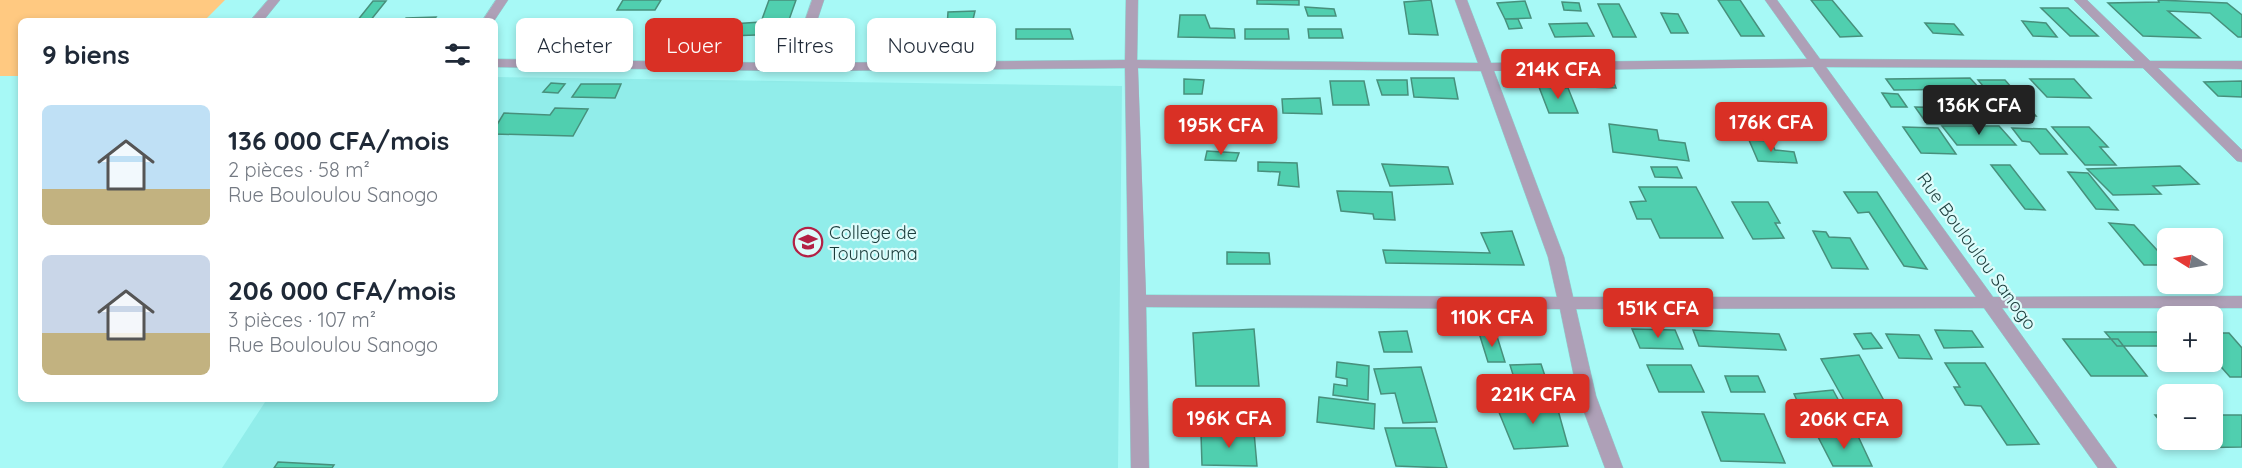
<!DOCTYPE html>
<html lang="fr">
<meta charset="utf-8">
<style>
:root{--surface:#fff;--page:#f6f6f7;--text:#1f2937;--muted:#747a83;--accent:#d93025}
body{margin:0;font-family:Quicksand,sans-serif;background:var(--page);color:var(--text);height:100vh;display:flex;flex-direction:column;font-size:22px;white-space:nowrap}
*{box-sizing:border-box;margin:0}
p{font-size:20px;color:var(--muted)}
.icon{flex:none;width:33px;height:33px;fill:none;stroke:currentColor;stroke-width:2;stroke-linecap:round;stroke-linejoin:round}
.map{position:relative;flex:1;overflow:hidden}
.panel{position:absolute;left:18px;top:18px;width:480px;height:384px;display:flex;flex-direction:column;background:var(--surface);border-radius:9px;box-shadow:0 3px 9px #0003}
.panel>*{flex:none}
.banner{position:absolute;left:516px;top:18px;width:570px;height:54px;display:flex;gap:12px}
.needle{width:39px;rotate:281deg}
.buttons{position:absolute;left:2157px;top:228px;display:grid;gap:12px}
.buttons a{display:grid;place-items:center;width:66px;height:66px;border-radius:9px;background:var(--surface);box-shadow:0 3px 9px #0003;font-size:30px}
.price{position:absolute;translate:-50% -51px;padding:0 14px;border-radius:6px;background:var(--accent);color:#fff;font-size:20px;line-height:39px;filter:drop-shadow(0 2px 3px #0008)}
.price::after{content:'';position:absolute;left:50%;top:36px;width:18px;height:14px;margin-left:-9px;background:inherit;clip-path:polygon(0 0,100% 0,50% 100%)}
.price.selected{background:#222;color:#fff}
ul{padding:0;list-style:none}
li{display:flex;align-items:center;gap:18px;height:150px;padding:0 24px}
li span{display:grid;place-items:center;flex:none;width:168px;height:120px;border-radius:9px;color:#555}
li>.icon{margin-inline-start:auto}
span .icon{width:72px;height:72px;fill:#fffc;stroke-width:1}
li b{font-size:26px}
h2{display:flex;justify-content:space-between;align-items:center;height:72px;padding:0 24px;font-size:26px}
.tag{padding:0 21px;border-radius:9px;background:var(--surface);box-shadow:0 3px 9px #0003;font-size:21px;line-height:54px}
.tag.selected{background:var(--accent);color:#fff}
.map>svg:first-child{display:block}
.built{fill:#91edea}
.green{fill:#ffc981}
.building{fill:#50cfaf;stroke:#47907c;stroke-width:1.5}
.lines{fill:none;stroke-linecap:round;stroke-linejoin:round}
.minor-casing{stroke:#8bd3d1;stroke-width:1}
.minor{fill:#aea0b7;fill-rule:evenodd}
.labels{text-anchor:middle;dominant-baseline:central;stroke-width:4.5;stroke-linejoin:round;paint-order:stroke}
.poi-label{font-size:18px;fill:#1a3c3b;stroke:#ddfcfb;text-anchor:start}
.street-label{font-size:18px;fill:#1a3c3b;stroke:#ddfcfb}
</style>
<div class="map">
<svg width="2242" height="468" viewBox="0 0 2242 468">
<rect width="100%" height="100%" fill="#a7f9f6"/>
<path class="built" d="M 495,77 L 1122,86 L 1118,468 L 222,468 L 267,399 L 495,399 Z"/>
<path class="green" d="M 0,0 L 225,0 L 204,21 L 21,21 L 21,76 L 0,76 Z"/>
<path class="building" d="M 623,0 L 661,0 L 655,10 L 617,10 Z
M 769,0 L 796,0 L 784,34 L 727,36 L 731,24 L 761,22 Z
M 1257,0 L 1299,0 L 1299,5 L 1257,4 Z
M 1431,0 L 1438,35 L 1409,34 L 1404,2 Z
M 1718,0 L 1740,0 L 1764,36 L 1741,36 Z
M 1811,0 L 1832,0 L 1862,36 L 1840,37 Z
M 2158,0 L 2227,3 L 2242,15 L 2242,37 L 2238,37 L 2210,13 L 2168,11 L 2200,38 L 2143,36 L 2108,3 L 2159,2 Z
M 373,1 L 386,1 L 370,21 L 357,21 Z
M 1525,1 L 1531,18 L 1505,19 L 1497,3 Z
M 1562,2 L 1579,3 L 1581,11 L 1564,10 Z
M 1598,4 L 1619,4 L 1636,37 L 1613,37 Z
M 1305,7 L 1334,9 L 1336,16 L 1308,16 Z
M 2041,8 L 2068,8 L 2098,36 L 2070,36 Z
M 975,11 L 971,28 L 947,28 L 948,12 Z
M 1661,13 L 1678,14 L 1688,33 L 1671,33 Z
M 1180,15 L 1205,15 L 1210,28 L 1234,29 L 1235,38 L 1178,37 Z
M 436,17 L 433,21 L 404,21 L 406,18 Z
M 1505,19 L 1518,19 L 1522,28 L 1509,29 Z
M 2022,21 L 2046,23 L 2057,37 L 2033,36 Z
M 928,23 L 928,32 L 895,32 L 896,24 Z
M 1587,23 L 1594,36 L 1555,37 L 1549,24 Z
M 1925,23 L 1954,24 L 1963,35 L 1933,33 Z
M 1016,29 L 1070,29 L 1073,39 L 1016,39 Z
M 1245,29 L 1288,29 L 1289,39 L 1245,39 Z
M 1308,29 L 1341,29 L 1343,38 L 1309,38 Z
M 1411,78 L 1454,78 L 1458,99 L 1414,97 Z
M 1970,78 L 1980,89 L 1894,90 L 1886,79 Z
M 1184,79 L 1204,80 L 1202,94 L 1184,94 Z
M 2030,79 L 2074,79 L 2091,98 L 2047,97 Z
M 1377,80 L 1407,80 L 1408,95 L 1382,95 Z
M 1585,80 L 1613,80 L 1616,88 L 1588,87 Z
M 1978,80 L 2005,80 L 2036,116 L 2008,116 Z
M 1330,81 L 1364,81 L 1369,105 L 1333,105 Z
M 2242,81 L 2242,97 L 2218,96 L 2204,82 Z
M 551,83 L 565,84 L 558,93 L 543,92 Z
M 581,84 L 621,84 L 615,98 L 572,97 Z
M 1539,87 L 1568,88 L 1578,113 L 1549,113 Z
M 1882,93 L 1898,94 L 1907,107 L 1891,107 Z
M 1320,98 L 1322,114 L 1283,113 L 1282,99 Z
M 1915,107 L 1964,108 L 1977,124 L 1927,124 Z
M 555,108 L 588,109 L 573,136 L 495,134 L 495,128 L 504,113 L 550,115 Z
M 1609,124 L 1657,130 L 1659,140 L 1685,143 L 1689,161 L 1613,152 Z
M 1942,126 L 1999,126 L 2016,145 L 1957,145 Z
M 1903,127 L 1938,128 L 1956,154 L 1921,153 Z
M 2052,127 L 2089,127 L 2108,147 L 2100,147 L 2116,165 L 2085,165 Z
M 2012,128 L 2046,129 L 2067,154 L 2040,154 L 2030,142 L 2022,141 Z
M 1749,140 L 1771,141 L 1775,150 L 1794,152 L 1797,163 L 1758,161 Z
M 1207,151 L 1239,153 L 1236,161 L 1205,160 Z
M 1258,162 L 1297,163 L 1299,187 L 1278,185 L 1280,172 L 1258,171 Z
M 1382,164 L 1448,167 L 1453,184 L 1390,186 Z
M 1991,165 L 2010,165 L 2045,210 L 2025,209 Z
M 2180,166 L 2199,184 L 2153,186 L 2161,194 L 2113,195 L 2087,169 Z
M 1651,167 L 1677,167 L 1682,178 L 1655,177 Z
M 2068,172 L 2088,173 L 2118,210 L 2096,209 Z
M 1639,187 L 1696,187 L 1723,238 L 1660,238 L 1651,219 L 1637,219 L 1630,202 L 1646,201 Z
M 1337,191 L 1392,192 L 1395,220 L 1374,219 L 1373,214 L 1341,211 Z
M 1844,192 L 1877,192 L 1927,269 L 1904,266 L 1869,212 L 1858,213 Z
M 1732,202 L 1768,202 L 1780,223 L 1775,223 L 1784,238 L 1753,239 Z
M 2109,223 L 2134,225 L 2168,262 L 2168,265 L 2144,265 Z
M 1512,231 L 1524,265 L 1386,263 L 1383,250 L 1490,253 L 1481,233 Z
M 1813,231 L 1826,232 L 1829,237 L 1850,238 L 1868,269 L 1832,268 Z
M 1227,252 L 1269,253 L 1270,264 L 1227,264 Z
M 1254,329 L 1259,386 L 1196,386 L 1193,333 Z
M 1632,329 L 1675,330 L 1683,349 L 1640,348 Z
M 1693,330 L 1779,334 L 1786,350 L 1699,346 Z
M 1935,330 L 1972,331 L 1983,347 L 1944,348 Z
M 1407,331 L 1412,352 L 1384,352 L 1379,332 Z
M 2105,332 L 2168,332 L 2168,350 L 2165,346 L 2117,346 Z
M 1479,333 L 1496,333 L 1505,362 L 1488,362 Z
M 1871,333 L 1882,348 L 1863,349 L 1854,334 Z
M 2212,333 L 2229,333 L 2242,348 L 2242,377 L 2230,377 L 2215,360 L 2212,360 Z
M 1886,334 L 1919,335 L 1932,359 L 1899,358 Z
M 2063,339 L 2118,339 L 2147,376 L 2091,376 Z
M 1859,355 L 1899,428 L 1859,427 L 1821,359 Z
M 1337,362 L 1369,366 L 1368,400 L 1333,395 L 1334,384 L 1347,386 L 1347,379 L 1336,377 Z
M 1945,363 L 1985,363 L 2039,444 L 2007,445 L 1981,406 L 1965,405 L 1954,387 L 1960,387 Z
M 1541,364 L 1551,394 L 1519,394 L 1510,365 Z
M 1647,365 L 1691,365 L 1704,392 L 1659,392 Z
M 1421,367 L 1437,422 L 1403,423 L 1395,393 L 1381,394 L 1374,369 Z
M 1725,376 L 1758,376 L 1765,392 L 1731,392 Z
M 1833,390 L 1855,431 L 1810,429 L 1794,394 Z
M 1319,397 L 1375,404 L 1374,429 L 1317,422 Z
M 1556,403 L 1568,446 L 1514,449 L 1496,405 Z
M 1702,412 L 1764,414 L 1785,463 L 1721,461 Z
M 2155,415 L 2168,415 L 2168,431 Z
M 2212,415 L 2242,415 L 2242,447 L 2181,448 L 2174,440 L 2212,440 Z
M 1385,428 L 1435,428 L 1447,468 L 1396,466 Z
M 1254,432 L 1257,466 L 1202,465 L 1201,434 Z
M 1816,433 L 1857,434 L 1872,466 L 1833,466 Z
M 278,462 L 334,465 L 332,468 L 274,468 Z"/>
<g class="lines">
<g class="minor-casing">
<path id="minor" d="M 268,0 L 280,0 L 263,21 L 250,21 Z
M 496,0 L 508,0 L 494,21 L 482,21 Z
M 812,0 L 824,0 L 803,63 L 1125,60 L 1126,0 L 1138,0 L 1137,60 L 1478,63 L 1455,0 L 1467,0 L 1491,63 L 1807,59 L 1765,0 L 1777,0 L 1820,59 L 2135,61 L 2074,0 L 2087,0 L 2150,61 L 2242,61 L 2242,69 L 2158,68 L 2242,150 L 2242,162 L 2237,161 L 2143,68 L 1826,67 L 1993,297 L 2242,296 L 2242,308 L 2002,308 L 2117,468 L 2098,468 L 1984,308 L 1576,309 L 1596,396 L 1623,468 L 1605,468 L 1578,396 L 1560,309 L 1146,307 L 1149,468 L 1131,468 L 1125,68 L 795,71 L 495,67 L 495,59 L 790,63 ZM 1813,67 L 1976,297 L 1573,297 L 1564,257 L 1494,71 ZM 1138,68 L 1481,71 L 1548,257 L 1557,297 L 1146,295 Z"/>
</g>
<use href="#minor" class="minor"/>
</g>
<defs>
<g id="school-ring" transform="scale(1.5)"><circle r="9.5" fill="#ddfcfb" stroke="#b32145" stroke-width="1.5"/><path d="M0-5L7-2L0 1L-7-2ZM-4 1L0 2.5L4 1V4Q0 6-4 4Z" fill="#b32145"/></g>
</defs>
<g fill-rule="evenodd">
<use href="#school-ring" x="808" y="242"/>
</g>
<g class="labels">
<g class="poi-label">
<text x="829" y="232">College de<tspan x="829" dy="21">Tounouma</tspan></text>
</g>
<g class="street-label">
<text transform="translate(1977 251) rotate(54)">Rue Bouloulou Sanogo</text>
</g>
</g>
</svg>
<div class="buttons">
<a><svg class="needle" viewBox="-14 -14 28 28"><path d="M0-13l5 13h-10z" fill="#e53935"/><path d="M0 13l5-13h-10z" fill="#747a83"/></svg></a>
<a>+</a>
<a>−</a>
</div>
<b class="price" style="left:1558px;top:100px">214K CFA</b>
<b class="price selected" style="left:1979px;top:136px">136K CFA</b>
<b class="price" style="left:1771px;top:153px">176K CFA</b>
<b class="price" style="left:1221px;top:156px">195K CFA</b>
<b class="price" style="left:1658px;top:339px">151K CFA</b>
<b class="price" style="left:1492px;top:348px">110K CFA</b>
<b class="price" style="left:1533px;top:425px">221K CFA</b>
<b class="price" style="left:1229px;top:449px">196K CFA</b>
<b class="price" style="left:1844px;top:450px">206K CFA</b>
<div class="banner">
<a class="tag">Acheter</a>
<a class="tag selected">Louer</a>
<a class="tag">Filtres</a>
<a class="tag">Nouveau</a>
</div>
<section class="panel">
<h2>9 biens<svg class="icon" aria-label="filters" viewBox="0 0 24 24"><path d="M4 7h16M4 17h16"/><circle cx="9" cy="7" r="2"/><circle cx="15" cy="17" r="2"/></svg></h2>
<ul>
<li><span style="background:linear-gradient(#bfe0f5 70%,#c2b280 0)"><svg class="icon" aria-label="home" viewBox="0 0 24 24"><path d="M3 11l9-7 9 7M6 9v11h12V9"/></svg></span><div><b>136 000 CFA/mois</b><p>2 pièces · 58 m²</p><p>Rue Bouloulou Sanogo</p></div></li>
<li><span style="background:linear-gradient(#c9d6e8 65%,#c2b280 0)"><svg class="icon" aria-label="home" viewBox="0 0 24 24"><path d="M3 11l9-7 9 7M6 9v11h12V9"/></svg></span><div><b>206 000 CFA/mois</b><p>3 pièces · 107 m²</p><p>Rue Bouloulou Sanogo</p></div></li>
</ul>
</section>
</div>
